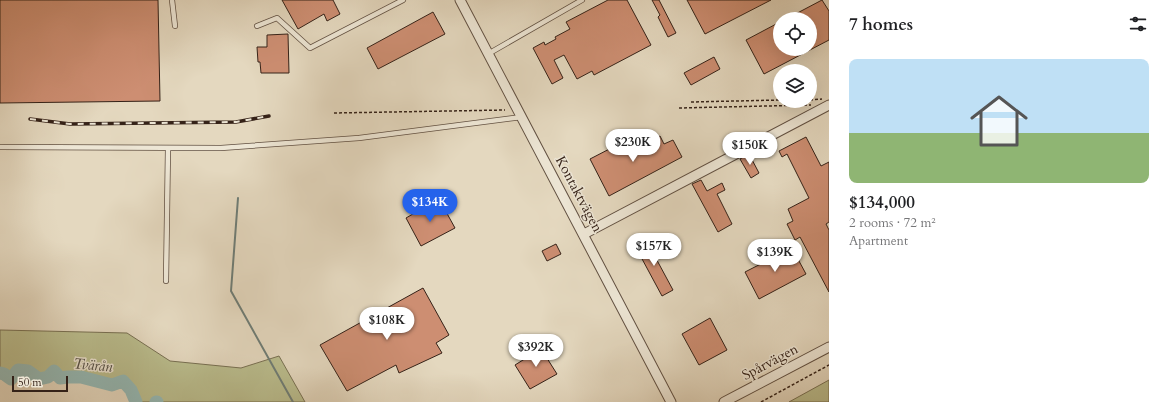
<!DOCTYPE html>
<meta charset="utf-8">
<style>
:root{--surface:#fff;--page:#f6f6f6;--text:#202124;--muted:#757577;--line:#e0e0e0;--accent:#2563eb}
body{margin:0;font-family:Cardo,serif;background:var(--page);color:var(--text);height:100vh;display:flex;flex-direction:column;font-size:15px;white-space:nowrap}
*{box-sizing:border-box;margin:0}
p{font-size:13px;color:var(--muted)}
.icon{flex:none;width:22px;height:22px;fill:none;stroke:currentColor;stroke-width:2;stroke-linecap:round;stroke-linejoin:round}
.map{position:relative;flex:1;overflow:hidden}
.panel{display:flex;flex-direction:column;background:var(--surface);width:340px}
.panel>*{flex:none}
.fabs{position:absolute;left:773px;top:12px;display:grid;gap:8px}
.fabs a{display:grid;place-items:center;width:44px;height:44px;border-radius:50%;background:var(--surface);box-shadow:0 4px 16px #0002;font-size:20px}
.scale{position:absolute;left:12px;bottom:10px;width:56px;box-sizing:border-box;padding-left:4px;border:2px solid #352218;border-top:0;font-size:11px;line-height:14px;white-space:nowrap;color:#352218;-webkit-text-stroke:3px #ede6d5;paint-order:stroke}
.price{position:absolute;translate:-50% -34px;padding:0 9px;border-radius:14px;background:#fff;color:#222;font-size:13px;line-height:26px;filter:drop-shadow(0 1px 2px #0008)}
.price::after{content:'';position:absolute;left:50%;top:24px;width:12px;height:9px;margin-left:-6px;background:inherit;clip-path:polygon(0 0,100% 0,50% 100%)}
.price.on{background:var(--accent);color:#fff}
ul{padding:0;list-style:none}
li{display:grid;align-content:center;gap:8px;height:212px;padding:0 20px}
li+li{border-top:1px solid var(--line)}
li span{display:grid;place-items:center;height:124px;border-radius:8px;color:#555}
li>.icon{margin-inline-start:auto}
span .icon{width:72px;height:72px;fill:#fffc;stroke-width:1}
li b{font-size:17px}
h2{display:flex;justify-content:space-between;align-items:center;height:48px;padding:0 20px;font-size:17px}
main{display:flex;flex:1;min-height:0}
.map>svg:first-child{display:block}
.green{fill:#babd8e;stroke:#787053}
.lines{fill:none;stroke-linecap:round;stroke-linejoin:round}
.stream{stroke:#6f7d76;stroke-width:2}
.river{stroke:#95b9b5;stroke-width:13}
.building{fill:#cd8e72;stroke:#352218}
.service-casing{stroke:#615042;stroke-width:6}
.minor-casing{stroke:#615042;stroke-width:11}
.path{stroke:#352218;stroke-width:1.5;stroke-dasharray:3 2;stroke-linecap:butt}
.service{stroke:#ede6d5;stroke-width:4.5}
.minor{stroke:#ede6d5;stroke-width:9}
.rail-casing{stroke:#352218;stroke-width:3.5}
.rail{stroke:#ede6d5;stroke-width:2;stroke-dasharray:6;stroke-linecap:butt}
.labels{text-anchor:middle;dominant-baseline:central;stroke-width:3;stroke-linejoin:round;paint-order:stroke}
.street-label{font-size:14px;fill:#352218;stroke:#ede6d5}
.water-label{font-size:15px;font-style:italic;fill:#524f47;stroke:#ede6d5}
</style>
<main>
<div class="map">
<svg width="829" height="402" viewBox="0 0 829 402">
<rect width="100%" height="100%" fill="#e4d8bf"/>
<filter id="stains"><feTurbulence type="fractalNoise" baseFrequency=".005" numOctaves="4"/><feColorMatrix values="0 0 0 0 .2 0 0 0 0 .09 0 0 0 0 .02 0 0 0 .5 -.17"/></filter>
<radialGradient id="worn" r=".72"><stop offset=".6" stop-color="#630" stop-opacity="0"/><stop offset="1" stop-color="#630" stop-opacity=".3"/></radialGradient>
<path class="green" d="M 0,330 L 127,333 L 170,361 L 241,368 L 279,356 L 305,402 L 136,402 L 131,390 L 123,381 C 119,382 114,385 111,385 C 91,383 82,373 60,378 L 54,371 L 48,377 L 39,379 L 28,371 L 18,370 L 11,379 L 4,374 L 0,373 Z
M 829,380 L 829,402 L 789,402 Z"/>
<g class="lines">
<path class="stream" d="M 238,198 L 231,291 L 293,402"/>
<path class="river" d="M 0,373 L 4,374 L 11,379 L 18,370 L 28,371 L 39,379 L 48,377 L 54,371 L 60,378 L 68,377 L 81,377 L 112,385 L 123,381 L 131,390 L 136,402
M 156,402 L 157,402"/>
</g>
<path class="building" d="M 0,0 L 158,0 L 160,101 L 0,103 Z
M 282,0 L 333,0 L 340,14 L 327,21 L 324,14 L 298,29 Z
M 608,0 L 627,0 L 651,45 L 594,75 L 592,71 L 577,79 L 564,55 L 554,60 L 563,78 L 552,84 L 533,48 L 544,42 L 545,45 L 556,39 L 555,37 L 570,29 L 566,22 Z
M 652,0 L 659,0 L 676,33 L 668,37 L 658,17 L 660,15 Z
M 687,0 L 771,0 L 705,34 Z
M 822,0 L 829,11 L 829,40 L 764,74 L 746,40 L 780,22 L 780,49 L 810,49 L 810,19 L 786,19 Z
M 433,12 L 445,34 L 378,69 L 367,48 Z
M 288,34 L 289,73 L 261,73 L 260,62 L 258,62 L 257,47 L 267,47 L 267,35 Z
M 714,57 L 720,69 L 691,85 L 684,73 Z
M 660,136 L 664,144 L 673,140 L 682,157 L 609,196 L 590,159 L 621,143 L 626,154 Z
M 806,137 L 821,166 L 829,162 L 829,222 L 826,224 L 829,230 L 829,292 L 800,237 L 795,240 L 787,224 L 793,221 L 788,209 L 809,198 L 787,154 L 782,157 L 779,151 Z
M 749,154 L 759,173 L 751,178 L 740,159 Z
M 701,180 L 707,191 L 722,183 L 725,190 L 717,194 L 732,224 L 718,232 L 692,184 Z
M 439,199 L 455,228 L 421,246 L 406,218 Z
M 645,238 L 673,290 L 662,296 L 634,244 Z
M 556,244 L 561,254 L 547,261 L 542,251 Z
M 792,248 L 806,274 L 759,299 L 745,272 Z
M 423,288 L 449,335 L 436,343 L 442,353 L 399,373 L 396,365 L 347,391 L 320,345 Z
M 710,318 L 727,350 L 699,365 L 682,334 Z
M 538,344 L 557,374 L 530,389 L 515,365 L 531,355 L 528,350 Z"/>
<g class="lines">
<g class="service-casing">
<path id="service" d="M 172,0 L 175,26
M 257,26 L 277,18 L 310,48 L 403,0
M 488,54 L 582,0
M 0,147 L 221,148 L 359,138 L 522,117
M 166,281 L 168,148"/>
</g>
<g class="minor-casing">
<path id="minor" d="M 460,0 L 671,402
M 584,234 L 829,105
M 724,402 L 829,347"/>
</g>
<path class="path" d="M 810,100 L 822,99
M 691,102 L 780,100
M 679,108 L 811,105
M 334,113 L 505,110
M 761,402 L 829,365"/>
<use href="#service" class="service"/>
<use href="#minor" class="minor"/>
<g class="rail-casing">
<path id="rail" d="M 30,119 L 70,124 L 236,122 L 269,116"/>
</g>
<use href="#rail" class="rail"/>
</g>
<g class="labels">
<g class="street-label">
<text transform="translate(579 194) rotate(62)">Kontaktvägen</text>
<text transform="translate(770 362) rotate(-28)">Spårvägen</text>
</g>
<g class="water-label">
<text transform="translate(93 365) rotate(5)">Tvärån</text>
</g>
</g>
<rect width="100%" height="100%" filter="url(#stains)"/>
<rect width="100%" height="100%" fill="url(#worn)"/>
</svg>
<div class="fabs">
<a><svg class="icon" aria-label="locate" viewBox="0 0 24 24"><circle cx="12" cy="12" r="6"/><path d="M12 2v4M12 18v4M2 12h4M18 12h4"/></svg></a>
<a><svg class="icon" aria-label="layers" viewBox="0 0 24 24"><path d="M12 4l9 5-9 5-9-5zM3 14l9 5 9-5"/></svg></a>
</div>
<div class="scale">50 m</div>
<b class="price" style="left:633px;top:163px">$230K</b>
<b class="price" style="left:750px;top:166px">$150K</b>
<b class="price on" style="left:430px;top:223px">$134K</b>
<b class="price" style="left:654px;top:267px">$157K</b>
<b class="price" style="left:775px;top:273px">$139K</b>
<b class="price" style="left:387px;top:341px">$108K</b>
<b class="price" style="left:536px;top:368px">$392K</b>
</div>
<section class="panel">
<h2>7 homes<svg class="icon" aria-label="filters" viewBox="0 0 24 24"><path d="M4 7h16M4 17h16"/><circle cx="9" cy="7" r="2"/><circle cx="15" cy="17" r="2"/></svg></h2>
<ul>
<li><span style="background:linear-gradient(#bfe0f5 60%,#8fb573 0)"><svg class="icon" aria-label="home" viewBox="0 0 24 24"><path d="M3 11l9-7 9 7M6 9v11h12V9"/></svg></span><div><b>$134,000</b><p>2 rooms · 72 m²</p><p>Apartment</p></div></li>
</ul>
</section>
</main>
